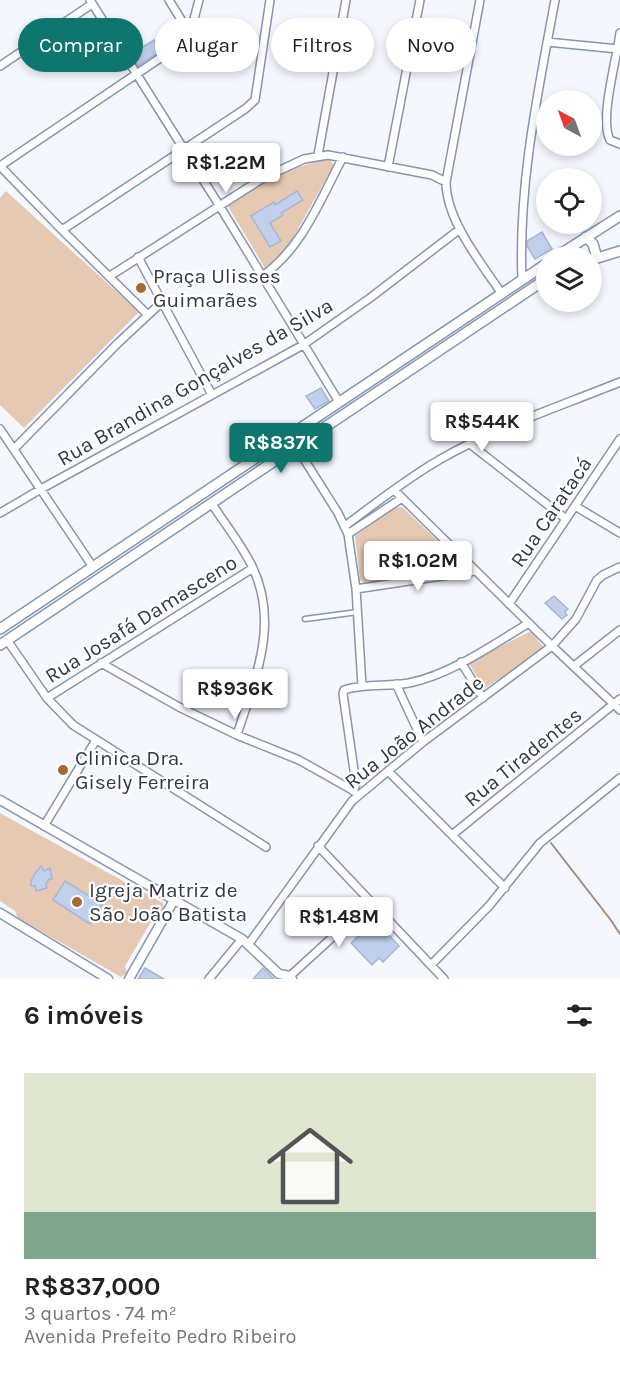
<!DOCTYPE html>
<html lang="pt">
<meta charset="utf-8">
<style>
:root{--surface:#fff;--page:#f6f6f6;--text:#222;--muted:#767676;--line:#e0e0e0;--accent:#0f766e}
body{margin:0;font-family:Karla,sans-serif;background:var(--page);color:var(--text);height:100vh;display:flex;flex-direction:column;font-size:22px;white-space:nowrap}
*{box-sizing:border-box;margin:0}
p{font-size:20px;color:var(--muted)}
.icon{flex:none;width:33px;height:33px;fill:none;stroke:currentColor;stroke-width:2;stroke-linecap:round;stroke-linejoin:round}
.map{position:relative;height:979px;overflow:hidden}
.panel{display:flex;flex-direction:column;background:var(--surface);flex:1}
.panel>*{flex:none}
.top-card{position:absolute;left:18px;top:18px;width:585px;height:54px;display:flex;gap:12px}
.needle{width:39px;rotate:319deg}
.fabs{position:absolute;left:536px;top:90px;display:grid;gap:12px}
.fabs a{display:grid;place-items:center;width:66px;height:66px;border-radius:50%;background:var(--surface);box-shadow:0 3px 9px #0003;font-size:30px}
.price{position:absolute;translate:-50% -51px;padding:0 14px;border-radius:6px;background:#fff;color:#222;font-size:20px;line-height:39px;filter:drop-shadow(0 2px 3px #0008)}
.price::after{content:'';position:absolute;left:50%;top:36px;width:18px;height:14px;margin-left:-9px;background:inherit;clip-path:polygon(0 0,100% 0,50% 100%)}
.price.current{background:var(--accent);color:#fff}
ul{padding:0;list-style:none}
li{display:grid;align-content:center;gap:12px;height:318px;padding:0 24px}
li+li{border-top:2px solid var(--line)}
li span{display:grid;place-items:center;height:186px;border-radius:0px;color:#555}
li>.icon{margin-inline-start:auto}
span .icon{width:108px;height:108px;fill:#fffc;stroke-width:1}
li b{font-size:26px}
h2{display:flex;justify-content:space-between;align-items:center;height:72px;padding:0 24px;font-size:26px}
.tag{padding:0 21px;border-radius:27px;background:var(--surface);box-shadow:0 3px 9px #0003;font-size:21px;line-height:54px}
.tag.current{background:var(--accent);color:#fff}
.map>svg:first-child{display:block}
.green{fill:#e5c9b3}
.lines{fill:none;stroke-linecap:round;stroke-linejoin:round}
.stream{stroke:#a48b7a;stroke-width:2}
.building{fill:#c0d0ec;stroke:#a7b7d3;stroke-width:1.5}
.service-casing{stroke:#8695b0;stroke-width:7}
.minor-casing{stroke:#8695b0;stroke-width:10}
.tertiary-casing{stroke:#8695b0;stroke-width:11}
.secondary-casing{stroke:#8695b0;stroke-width:12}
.service{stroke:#fff;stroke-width:4}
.minor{stroke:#fff;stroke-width:7}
.tertiary{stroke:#fff;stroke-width:8}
.secondary{stroke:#fff;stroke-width:9}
.poi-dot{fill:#a86930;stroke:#fff;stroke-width:2}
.labels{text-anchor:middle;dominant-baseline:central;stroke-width:4.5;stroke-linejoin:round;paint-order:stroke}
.poi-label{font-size:21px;fill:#333944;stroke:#fff;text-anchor:start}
.street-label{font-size:21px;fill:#333944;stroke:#fff}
</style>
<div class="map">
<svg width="620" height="979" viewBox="0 0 620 979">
<rect width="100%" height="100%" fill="#f4f8fe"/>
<path class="green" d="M 329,159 L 334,165 L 285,252 L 265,268 L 227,205 C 255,182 293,166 329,159 Z
M 6,191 L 139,312 L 24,428 L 0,405 L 0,198 Z
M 402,507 L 461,563 L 460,567 L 367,585 L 360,580 L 355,536 L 394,508 Z
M 531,631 L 544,648 L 484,689 L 469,663 Z
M 0,813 L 163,903 L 164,910 L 155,915 L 125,966 L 127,972 L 123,976 L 121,977 L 18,918 L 15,911 L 0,901 Z"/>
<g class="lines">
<path class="stream" d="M 551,843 L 610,919 L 620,934"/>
</g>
<path class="building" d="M 154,40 L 161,51 L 138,66 L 131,54 Z
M 297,191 L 303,200 L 281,213 L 283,215 L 270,223 L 281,241 L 270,247 L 251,216 L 274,202 L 275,205 Z
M 542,232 L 552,249 L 535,259 L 527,246 L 527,241 Z
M 321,388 L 329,401 L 315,409 L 306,396 Z
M 554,596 L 568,609 L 565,612 L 567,615 L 562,619 L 545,603 Z
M 41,866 L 44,871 L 50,868 L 52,879 L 49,879 L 46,884 L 47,888 L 36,891 L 35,886 L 31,886 L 31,881 L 36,872 Z
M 65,881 L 102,904 L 90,924 L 53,900 Z
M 373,918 L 399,946 L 383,962 L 379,958 L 372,965 L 351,943 L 365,930 L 363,928 Z
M 145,968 L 164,979 L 138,979 Z
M 263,968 L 274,979 L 253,979 Z"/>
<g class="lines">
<g class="service-casing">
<path id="service" d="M 305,619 L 358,612"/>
</g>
<g class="minor-casing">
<path id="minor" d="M 90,0 L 219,205 L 339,402
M 169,0 L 190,34
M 480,0 L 446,182 C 446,220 481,263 502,294
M 620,33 C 617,58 599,120 610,140 L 620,144
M 547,42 L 618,49
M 0,66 L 92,4
M 318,155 L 346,0
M 0,166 L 62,230 L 245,109 L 255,100 L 270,0
M 0,166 L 184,42 L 190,34 L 199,0
M 388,167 L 420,0
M 62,230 L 147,314
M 138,257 L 212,395
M 110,276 L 263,178 L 304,159 L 328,155 L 432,175 L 446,182
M 261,277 C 302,249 320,200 343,157
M 522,280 C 518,185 538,92 555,0
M 0,429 L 93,567
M 470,444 L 566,519
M 15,448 L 117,344 L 162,302
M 297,448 L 338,513 L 348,534 L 356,589 L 362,686
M 394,490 L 552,646 L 620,710
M 212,504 C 225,524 241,544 252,566 C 280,624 255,678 237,735
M 575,506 L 620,533
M 0,513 L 41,489 L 303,345 L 370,298 L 460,229
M 345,526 C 376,503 406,479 439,460 C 494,428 561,406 620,382
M 348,534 L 402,498
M 356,589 L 475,571
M 509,604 L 620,439
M 7,640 L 47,698 L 73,725 L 266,847
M 461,662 L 483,698
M 101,663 L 179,707 L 237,735 L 299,760 L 354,791
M 574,666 L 620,630
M 396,684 L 423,742
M 47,698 L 253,568
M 388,771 L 505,888
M 353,791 L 356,784 L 343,694 L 344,690 C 365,683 387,687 409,683 C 452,674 492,645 529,623
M 44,826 L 96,740
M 452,835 L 620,699
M 318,846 L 444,979
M 248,945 L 352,801 L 423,742 L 552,646 L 576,619 L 597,580 L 603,575 L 620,567
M 431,965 L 489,906 L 540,843 L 620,778
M 290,976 L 371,902
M 209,979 L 242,939"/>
</g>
<g class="tertiary-casing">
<path id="tertiary" d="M 0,800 L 242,939 L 279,974 L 290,976 L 292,979
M 0,913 L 108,979
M 129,979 L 174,900"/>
</g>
<g class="secondary-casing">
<path id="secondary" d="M 586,237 L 593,244 L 597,258
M 557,256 L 620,216
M 591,260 L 620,251
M 0,629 L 546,264
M 0,645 L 546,279"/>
</g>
<use href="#service" class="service"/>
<use href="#minor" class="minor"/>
<use href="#tertiary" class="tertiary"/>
<use href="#secondary" class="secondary"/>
</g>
<g class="poi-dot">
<circle cx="141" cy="288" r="6"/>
<circle cx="63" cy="770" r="6"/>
<circle cx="77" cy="902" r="6"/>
</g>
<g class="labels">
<g class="poi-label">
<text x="153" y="276">Praça Ulisses<tspan x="153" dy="24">Guimarães</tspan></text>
<text x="75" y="758">Clinica Dra.<tspan x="75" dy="24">Gisely Ferreira</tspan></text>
<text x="89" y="890">Igreja Matriz de<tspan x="89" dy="24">São João Batista</tspan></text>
</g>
<g class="street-label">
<text transform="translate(195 382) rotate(-30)">Rua Brandina Gonçalves da Silva</text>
<text transform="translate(551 512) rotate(-56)">Rua Caratacá</text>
<text transform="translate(141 619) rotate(-32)">Rua Josafá Damasceno</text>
<text transform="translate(414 732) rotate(-38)">Rua João Andrade</text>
<text transform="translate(523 757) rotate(-39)">Rua Tiradentes</text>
</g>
</g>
</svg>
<div class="fabs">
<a><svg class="needle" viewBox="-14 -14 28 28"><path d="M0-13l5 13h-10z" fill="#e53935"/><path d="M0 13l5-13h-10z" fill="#767676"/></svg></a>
<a><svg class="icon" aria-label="locate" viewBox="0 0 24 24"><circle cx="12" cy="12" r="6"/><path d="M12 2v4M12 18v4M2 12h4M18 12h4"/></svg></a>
<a><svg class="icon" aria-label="layers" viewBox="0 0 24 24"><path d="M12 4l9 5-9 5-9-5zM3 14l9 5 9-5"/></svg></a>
</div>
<b class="price" style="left:226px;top:194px">R$1.22M</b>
<b class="price" style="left:482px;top:453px">R$544K</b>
<b class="price current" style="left:281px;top:474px">R$837K</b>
<b class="price" style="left:418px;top:592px">R$1.02M</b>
<b class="price" style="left:235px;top:720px">R$936K</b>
<b class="price" style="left:339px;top:948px">R$1.48M</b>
<div class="top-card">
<a class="tag current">Comprar</a>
<a class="tag">Alugar</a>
<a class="tag">Filtros</a>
<a class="tag">Novo</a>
</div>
</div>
<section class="panel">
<h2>6 imóveis<svg class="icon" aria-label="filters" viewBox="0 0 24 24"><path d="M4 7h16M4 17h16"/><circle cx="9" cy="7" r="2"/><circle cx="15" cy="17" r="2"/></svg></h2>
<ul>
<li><span style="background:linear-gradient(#dfe7d0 75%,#7fa58c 0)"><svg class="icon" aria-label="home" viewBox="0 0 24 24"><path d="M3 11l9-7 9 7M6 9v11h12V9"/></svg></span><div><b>R$837,000</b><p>3 quartos · 74 m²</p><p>Avenida Prefeito Pedro Ribeiro</p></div></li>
</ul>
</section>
